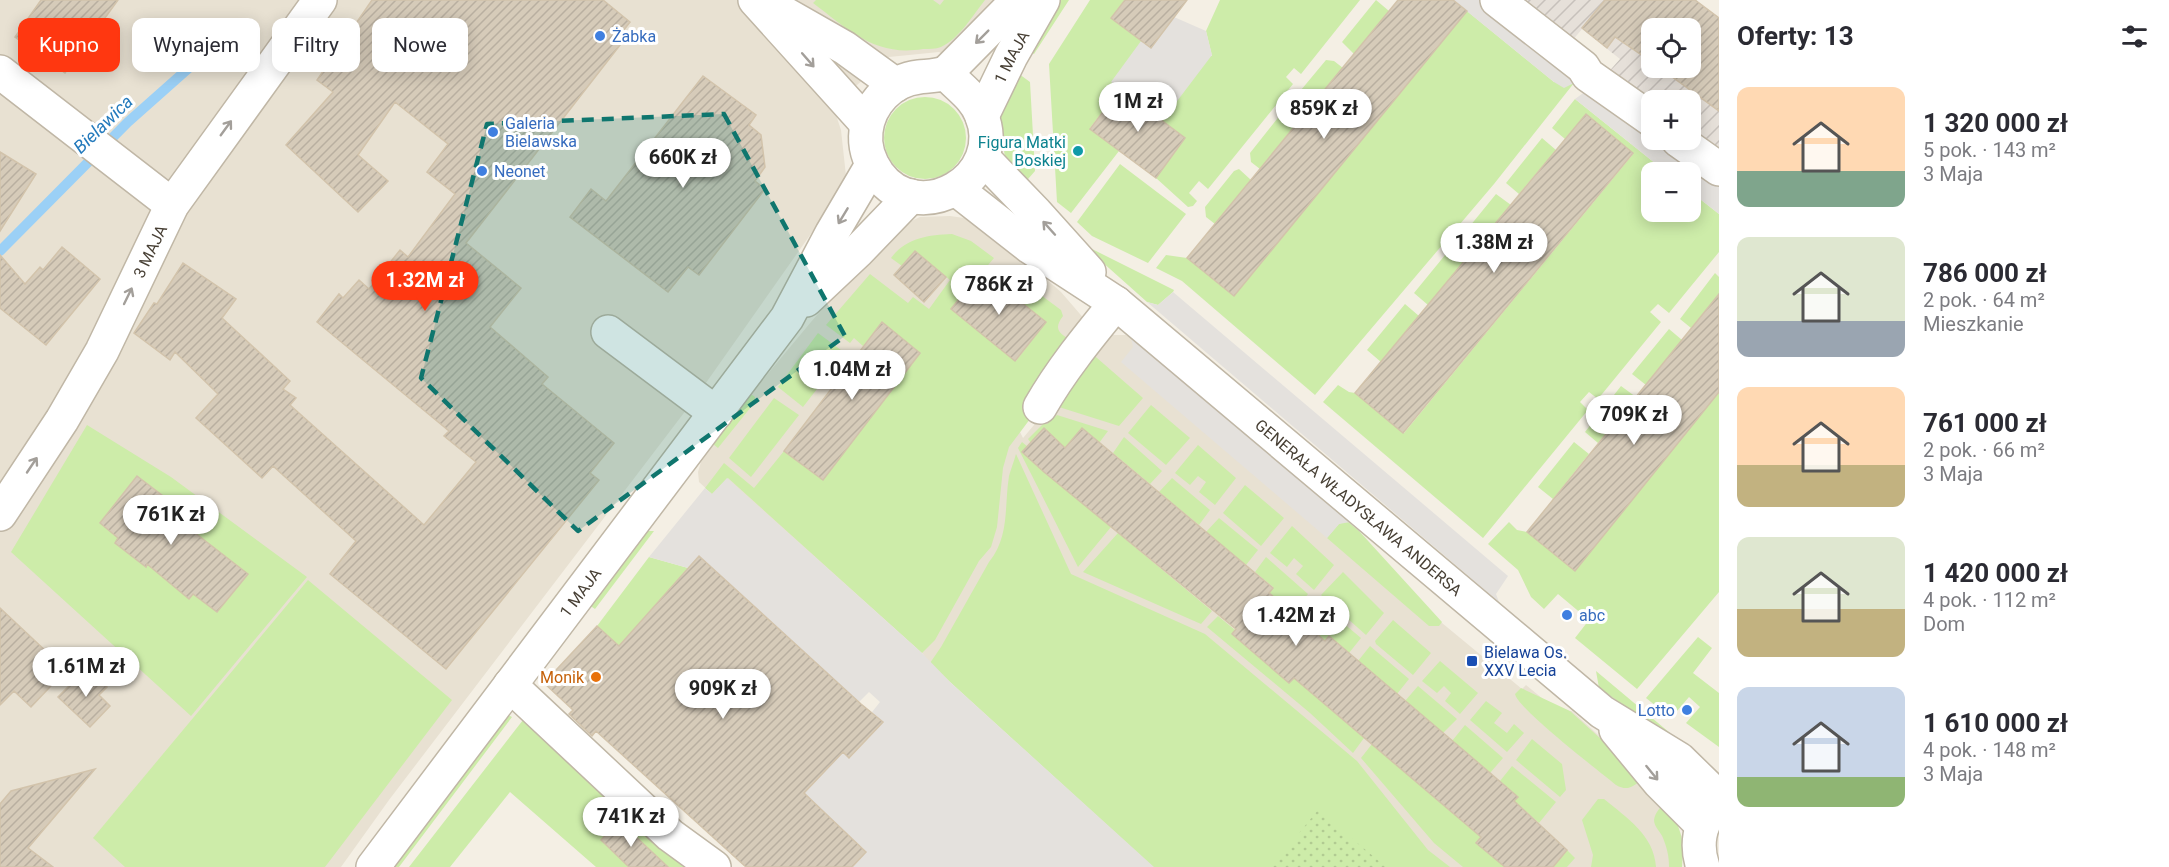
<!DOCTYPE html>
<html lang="pl">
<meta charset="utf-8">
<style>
:root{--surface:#fff;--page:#f2f2f3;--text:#2b2b33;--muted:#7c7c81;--accent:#ff3710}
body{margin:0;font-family:Roboto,sans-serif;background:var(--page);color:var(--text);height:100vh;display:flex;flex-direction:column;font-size:22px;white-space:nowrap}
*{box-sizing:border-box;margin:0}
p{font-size:20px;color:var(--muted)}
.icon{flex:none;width:33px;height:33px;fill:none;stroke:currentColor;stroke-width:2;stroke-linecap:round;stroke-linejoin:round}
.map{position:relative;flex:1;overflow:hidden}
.details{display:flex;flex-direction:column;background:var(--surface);width:450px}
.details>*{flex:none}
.top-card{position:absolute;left:18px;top:18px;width:570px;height:54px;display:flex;gap:12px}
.fabs{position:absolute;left:1641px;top:18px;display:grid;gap:12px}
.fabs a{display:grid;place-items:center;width:60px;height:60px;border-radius:12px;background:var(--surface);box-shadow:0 3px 15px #0003;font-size:30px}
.price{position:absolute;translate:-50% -51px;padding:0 14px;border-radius:21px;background:#fff;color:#222;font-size:20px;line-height:39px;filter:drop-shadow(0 2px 3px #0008)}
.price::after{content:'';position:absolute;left:50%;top:36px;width:18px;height:14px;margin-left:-9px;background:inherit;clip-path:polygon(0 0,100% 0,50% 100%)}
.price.on{background:var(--accent);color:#fff}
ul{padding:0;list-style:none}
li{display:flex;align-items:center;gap:18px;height:150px;padding:0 18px}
li span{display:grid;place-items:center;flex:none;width:168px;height:120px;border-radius:12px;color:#555}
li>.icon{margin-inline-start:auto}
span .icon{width:72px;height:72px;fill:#fffc;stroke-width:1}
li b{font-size:26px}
h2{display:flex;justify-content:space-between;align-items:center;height:72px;padding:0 18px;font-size:26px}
.tag{padding:0 21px;border-radius:12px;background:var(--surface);box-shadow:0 3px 15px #0003;font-size:21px;line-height:54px}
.tag.on{background:var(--accent);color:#fff}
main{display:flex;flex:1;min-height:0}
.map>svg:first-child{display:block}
.residential{fill:#e8e1d2}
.industrial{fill:url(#industrial-furrows)}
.green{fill:#cdeca9}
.park{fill:url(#park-dots)}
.parking{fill:#e4e1dd}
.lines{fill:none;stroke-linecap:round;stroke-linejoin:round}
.stream{stroke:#9bd0f6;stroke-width:10}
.building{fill:url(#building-hatch);stroke:#d2c3ab;stroke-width:1.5}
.minor-casing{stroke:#c0b7a6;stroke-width:36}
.minor{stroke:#fff;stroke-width:33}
.oneway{stroke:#a39f9a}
.marked{fill:#0f766e;fill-opacity:0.2;stroke:#0f766e;stroke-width:4.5;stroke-dasharray:12 8;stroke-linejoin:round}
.shop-dot{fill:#3f7fe0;stroke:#fff;stroke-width:2}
.culture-dot{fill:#0f9aa8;stroke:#fff;stroke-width:2}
.transit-dot{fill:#1a4fb4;stroke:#fff;stroke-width:2}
.food-dot{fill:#e8710a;stroke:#fff;stroke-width:2}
.labels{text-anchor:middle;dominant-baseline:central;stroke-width:6;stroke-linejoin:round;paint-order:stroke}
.shop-label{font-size:16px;fill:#366cbe;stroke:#fff;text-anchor:start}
.street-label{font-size:16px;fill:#473f34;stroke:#fff}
.culture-label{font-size:16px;fill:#0d838f;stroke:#fff;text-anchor:end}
.transit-label{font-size:16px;fill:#164399;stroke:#fff;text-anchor:start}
.food-label{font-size:16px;fill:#c56008;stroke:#fff;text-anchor:end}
.water-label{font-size:18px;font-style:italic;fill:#247abc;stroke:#fff}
</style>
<main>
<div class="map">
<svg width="1719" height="867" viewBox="0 0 1719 867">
<defs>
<pattern id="industrial-furrows" width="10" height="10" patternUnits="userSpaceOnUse" patternTransform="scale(1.5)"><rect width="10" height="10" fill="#e6e0d9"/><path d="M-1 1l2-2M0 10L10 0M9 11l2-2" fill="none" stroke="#c7c1bb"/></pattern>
<pattern id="park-dots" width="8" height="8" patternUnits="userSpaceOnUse" patternTransform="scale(1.5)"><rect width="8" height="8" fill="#cdeca9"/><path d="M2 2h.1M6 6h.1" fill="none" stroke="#b1cb92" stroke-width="1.8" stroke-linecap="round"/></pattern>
<pattern id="building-hatch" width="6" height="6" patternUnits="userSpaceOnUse" patternTransform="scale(1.5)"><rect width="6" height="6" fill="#d6cbb9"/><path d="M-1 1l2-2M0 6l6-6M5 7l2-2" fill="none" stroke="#b9afa0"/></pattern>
</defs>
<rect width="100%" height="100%" fill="#f4efe4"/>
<path class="residential" d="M 0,0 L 1004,0 L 946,56 L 939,52 L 889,57 L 833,106 L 841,130 L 846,176 L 815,228 L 696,397 L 389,800 L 341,867 L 0,867 Z
M 950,216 L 971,219 L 988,229 L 1061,292 L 1086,321 L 1016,424 L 1023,438 L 1110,335 L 1126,335 L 1132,339 L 1292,473 L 1339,515 L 1419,604 L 1522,689 L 1526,685 L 1543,699 L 1566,711 L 1572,711 L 1644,777 L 1683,838 L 1682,867 L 1154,867 L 930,663 L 922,653 L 764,512 L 712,494 L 699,482 L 698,472 L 701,462 L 751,394 L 811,322 L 871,253 L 903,225 L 920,217 Z"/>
<path class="industrial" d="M 1506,0 L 1697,0 L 1690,28 L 1652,28 L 1652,68 L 1690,68 L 1719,71 L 1719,158 L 1691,137 L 1690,100 L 1652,100 L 1606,75 L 1620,59 L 1582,29 L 1567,47 Z"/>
<path class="green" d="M 816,0 L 933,0 L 940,5 L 944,0 L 985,0 C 973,15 959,39 941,47 C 936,49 929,49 923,49 C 875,57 849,30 813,3 Z
M 1061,0 L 1069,0 L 1034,54 L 1029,51 Z
M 1090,0 L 1125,0 L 1112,19 L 1151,48 L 1212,56 L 1206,31 L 1220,0 L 1360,0 L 1301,74 L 1294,68 L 1286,77 L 1293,84 L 1208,189 L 1199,181 L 1189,193 L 1197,201 L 1193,206 L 1188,207 L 1156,178 L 1185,138 L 1120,89 L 1090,128 L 1119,151 L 1071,213 L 1057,202 L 1049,64 Z
M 1376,0 L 1389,11 L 1354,54 L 1342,42 Z
M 1467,11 L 1554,82 L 1574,83 L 1494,184 L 1315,395 L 1182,281 L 1156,268 L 1166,255 L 1187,258 L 1234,296 Z
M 1326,60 L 1334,61 L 1343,68 L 1307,111 L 1297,103 L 1296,96 Z
M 1015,71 L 1030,82 L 1035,171 L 1022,186 L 1005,158 L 1000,119 L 1001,100 Z
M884 138a41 41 0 1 1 82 0a41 41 0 1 1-82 0Z
M 1575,99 L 1666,172 L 1652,172 L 1652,212 L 1690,212 L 1691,192 L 1719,214 L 1719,252 L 1669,313 L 1658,304 L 1650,312 L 1661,322 L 1598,399 L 1589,392 L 1580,402 L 1588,410 L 1483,538 L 1323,402 L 1338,385 L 1349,392 L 1355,393 L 1404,433 L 1633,154 L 1586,114 L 1565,139 L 1552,128 Z
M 1281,114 L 1289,116 L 1297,123 L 1260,169 L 1251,162 L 1250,153 Z
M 1542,138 L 1556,150 L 1519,194 L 1506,183 Z
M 1120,164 L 1186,214 L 1148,263 L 1092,236 L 1077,222 Z
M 1239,169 L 1251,180 L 1215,224 L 1206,217 L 1205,207 L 1234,171 Z
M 1496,194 L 1511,205 L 1475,248 L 1461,237 Z
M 952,234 L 971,241 L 994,258 L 951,309 L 1016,361 L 1046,322 L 1020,301 L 1030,287 L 1061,310 L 1063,316 C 1052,331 1061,333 1072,342 L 1033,415 L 1009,447 L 1003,468 L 997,527 L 991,547 L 979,561 L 935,640 L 922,653 L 728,478 L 712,494 L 705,488 L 724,463 L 754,488 L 784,451 L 823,480 L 920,353 L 882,322 L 863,346 L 854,338 L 850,343 L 826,325 L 870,274 L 908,303 L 913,297 L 929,309 L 950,280 L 915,251 L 902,266 L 891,258 C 906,238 928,235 952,234 Z
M 1082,244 L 1174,290 L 1173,292 L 1158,305 L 1147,302 Z
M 1450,249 L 1465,261 L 1428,305 L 1414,293 Z
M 1715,273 L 1719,277 L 1719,294 L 1691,328 L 1680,319 Z
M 1405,304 L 1419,316 L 1381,362 L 1367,350 Z
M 1669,329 L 1682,340 L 1646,385 L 1632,374 Z
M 818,333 L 845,353 L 803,407 L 778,387 Z
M 1089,351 L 1143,398 L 1119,426 L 1062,408 L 1055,405 Z
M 1621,386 L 1636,397 L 1598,443 L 1585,432 Z
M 1719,392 L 1719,592 L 1637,689 L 1575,638 L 1589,620 L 1558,594 L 1544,609 L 1531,597 L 1518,570 L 1488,544 L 1509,522 L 1517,530 L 1527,532 L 1574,570 Z
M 751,394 L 755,397 L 755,402 L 718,448 L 713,444 Z
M 774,398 L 799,415 L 751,477 L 729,458 Z
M 1151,405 L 1190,438 L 1166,465 L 1128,433 Z
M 1057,415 L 1108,431 L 1099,443 L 1082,428 L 1065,448 L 1044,428 L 1031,443 L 1028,439 L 1044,423 L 1047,424 Z
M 87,425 L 171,477 L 307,577 L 191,716 L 11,552 Z
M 1124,437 L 1162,471 L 1150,484 L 1113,453 Z
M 1022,442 L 1028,447 L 1023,453 L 1111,527 L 1078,567 L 1018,448 Z
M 1574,442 L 1589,454 L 1553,499 L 1538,487 Z
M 1198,445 L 1236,478 L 1215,505 L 1199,492 L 1206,482 L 1198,476 L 1190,485 L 1175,473 Z
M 1016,454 L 1071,574 L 1205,634 L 1357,761 L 1428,850 L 1450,867 L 1153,867 L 950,682 L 930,663 L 941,647 L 989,562 C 1010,536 1004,507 1009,476 C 1011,469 1014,461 1016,454 Z
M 1172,478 L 1210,510 L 1199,525 L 1159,492 Z
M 1245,485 L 1284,518 L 1261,546 L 1223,513 Z
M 1219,518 L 1258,550 L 1246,565 L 1206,532 Z
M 1347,521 L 1359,531 L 1442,622 L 1439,626 L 1429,626 L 1327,538 L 1339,524 Z
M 1292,526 L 1334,565 L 1314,590 L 1296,574 L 1303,566 L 1294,558 L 1287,567 L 1270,553 Z
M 646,531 L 654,531 L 595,609 L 589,605 Z
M 1118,533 L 1212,611 L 1201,624 L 1083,572 Z
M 649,557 L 688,568 L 619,646 L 597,626 Z
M 1266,557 L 1308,594 L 1292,614 L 1269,593 L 1273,587 L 1255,572 Z
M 1343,572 L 1384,613 L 1366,635 L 1321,595 Z
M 308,580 L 452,700 L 325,867 L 125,867 L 93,838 Z
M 1317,601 L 1361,638 L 1349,653 L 1329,636 L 1325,641 L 1301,621 Z
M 1218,616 L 1235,630 L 1232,634 L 1289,683 L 1294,678 L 1364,738 L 1353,753 L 1310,713 L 1207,627 Z
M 1393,620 L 1431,653 L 1413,675 L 1376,644 L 1375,641 Z
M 1698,637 L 1712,648 L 1693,673 L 1719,693 L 1719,747 L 1686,723 L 1700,707 L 1689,697 L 1671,718 L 1646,698 Z
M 1370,646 L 1409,679 L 1397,694 L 1358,661 Z
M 1440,661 L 1478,693 L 1460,714 L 1445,701 L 1451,693 L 1444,686 L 1437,693 L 1422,681 Z
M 1596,671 L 1670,733 L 1672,739 L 1599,688 Z
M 1418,686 L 1457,719 L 1443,733 L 1405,701 Z
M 1521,688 L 1570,711 L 1644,778 C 1634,786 1628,792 1616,785 C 1599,771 1518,709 1515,694 Z
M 1486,701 L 1502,713 L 1494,723 L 1507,733 L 1514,724 L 1524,733 L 1507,752 L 1470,720 Z
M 508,715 L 512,717 L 399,867 L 392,867 Z
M 533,718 L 693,867 L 668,867 L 619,822 L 601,840 L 629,867 L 596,867 L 510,792 L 450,867 L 409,867 L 523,720 Z
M 1465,725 L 1503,758 L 1490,773 L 1452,741 Z
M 1532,739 L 1562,764 L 1566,790 L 1560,797 L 1516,760 Z
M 1372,744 L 1481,837 L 1476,843 L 1505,867 L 1463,867 L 1434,843 L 1361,758 Z
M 1512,766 L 1556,802 L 1539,823 L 1514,801 L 1518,797 L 1500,781 Z
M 1598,799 L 1604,799 C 1627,818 1654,835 1656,867 L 1591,867 L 1593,855 L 1582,820 Z
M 1664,803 C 1682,829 1684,836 1682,867 L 1669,867 C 1669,856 1667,848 1663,838 C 1661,832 1654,827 1654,820 C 1655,813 1660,808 1664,803 Z
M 1567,850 L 1575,858 L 1567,867 L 1553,867 Z"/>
<path class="park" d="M 1318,810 L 1386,867 L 1271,867 Z"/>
<path class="parking" d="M 1453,0 L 1488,0 L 1548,47 L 1574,83 L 1564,88 L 1554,82 Z
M 1174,17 L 1206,31 L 1212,55 L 1162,121 L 1111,82 L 1141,41 L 1151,48 Z
M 1586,91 L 1651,128 L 1652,140 L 1667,140 L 1719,179 L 1719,214 L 1691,192 L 1690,172 L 1666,172 L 1575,99 Z
M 1173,292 L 1508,576 L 1496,594 L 1499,602 L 1147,302 L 1158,305 Z
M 1131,338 L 1138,343 L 1350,522 L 1339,524 L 1327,538 L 1121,362 L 1133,347 Z
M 727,478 L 922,653 L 950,682 L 1154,867 L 852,867 L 866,851 L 804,793 L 842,751 L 850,758 L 883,722 L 872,712 L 880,702 L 869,692 L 859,702 L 699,557 L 688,568 L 649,557 L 705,488 L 712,494 Z"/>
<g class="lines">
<path class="stream" d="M 0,251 L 128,122 L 235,27"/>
</g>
<path class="building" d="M 41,0 L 118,0 L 65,73 L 15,37 Z
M 372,0 L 603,0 L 630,22 L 615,41 L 620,45 L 466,243 L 521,288 L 490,327 L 548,377 L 542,384 L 614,443 L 590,473 L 599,480 L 446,669 L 330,574 L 356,541 L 273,466 L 262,478 L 196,418 L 218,394 L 175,352 L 170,360 L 134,333 L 154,303 L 157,304 L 183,263 L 236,299 L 222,318 L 290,381 L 283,389 L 296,398 L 290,405 L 424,525 L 476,462 L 444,436 L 449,431 L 317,322 L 339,294 L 343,298 L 359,280 L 369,289 L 400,250 L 408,257 L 455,194 L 427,172 L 448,144 L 395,102 L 358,155 L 388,181 L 358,212 L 286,145 L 333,92 L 317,80 Z
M 1125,0 L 1187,0 L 1151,48 L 1111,18 Z
M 1398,0 L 1453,0 L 1467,11 L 1234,296 L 1187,258 Z
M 1605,0 L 1695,0 L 1719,18 L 1719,111 L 1660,68 L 1690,68 L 1690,28 L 1652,28 L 1652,62 L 1615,37 L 1607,48 L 1582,28 Z
M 703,76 L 756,115 L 749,125 L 761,135 L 765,167 L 755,181 L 765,189 L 699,275 L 688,267 L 668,292 L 570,217 L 591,189 L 606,201 Z
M 1120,89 L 1185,138 L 1156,178 L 1090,129 Z
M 1586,114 L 1633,153 L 1403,433 L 1355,393 Z
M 0,152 L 36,174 L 0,231 Z
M 62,247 L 100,279 L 46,345 L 0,308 L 0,255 L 25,284 L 40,267 L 43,270 Z
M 915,251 L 946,277 L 924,302 L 894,275 Z
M 982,271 L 1046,322 L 1015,361 L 951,309 Z
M 1719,294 L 1719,392 L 1575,571 L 1527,532 Z
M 882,322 L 920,353 L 823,480 L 784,451 Z
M 1044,428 L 1065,448 L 1082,428 L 1273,588 L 1269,593 L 1325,641 L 1329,636 L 1468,754 L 1518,797 L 1514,801 L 1567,850 L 1553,867 L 1505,867 L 1476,843 L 1481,837 L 1294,678 L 1289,683 L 1232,634 L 1236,629 L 1044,472 L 1022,452 Z
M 137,476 L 163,496 L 160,500 L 184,518 L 181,522 L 248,574 L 217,612 L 193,594 L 189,599 L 147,564 L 146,567 L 115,543 L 118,538 L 100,523 Z
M 699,556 L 861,704 L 883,722 L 849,758 L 843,752 L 804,793 L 866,852 L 852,867 L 746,867 L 596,731 L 592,736 L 569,714 L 573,710 L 544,683 L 597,626 L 619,646 Z
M 0,608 L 66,670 L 31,707 L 14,691 L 0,705 Z
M 87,668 L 107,687 L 99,695 L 110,706 L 90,727 L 58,697 Z
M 95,769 L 28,848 L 53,867 L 0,867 L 0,804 L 11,791 Z
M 619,821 L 668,867 L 629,867 L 601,840 Z"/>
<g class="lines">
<g class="minor-casing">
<g id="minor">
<path d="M 755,0 L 866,123"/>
<path d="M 1497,0 L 1583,67 L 1588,75 L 1652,120"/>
<path d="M 773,7 L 845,48 L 896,85"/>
<path d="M 0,72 L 172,205"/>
<path d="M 946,73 C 958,87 974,96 981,114 C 1008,177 919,230 878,174 C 869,161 864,147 866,131 C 869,104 891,80 919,77 C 928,76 936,76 946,73 Z"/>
<path d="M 946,73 L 1018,0"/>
<path id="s1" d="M 982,116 L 1011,56 L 1043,0"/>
<path d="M 1678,140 L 1719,169"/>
<path d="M 983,158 L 1036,213 L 1089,272"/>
<path id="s2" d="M 956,189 L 1030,247 L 1116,303 L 1602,712 L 1679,759 L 1719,798"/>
<path d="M 806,300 L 857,252 L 911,196"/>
<path d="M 608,332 L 716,413"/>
<path d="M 1040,407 C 1061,370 1089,336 1116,303"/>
<path id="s3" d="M 0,514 L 62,420 L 102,351 L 172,205 L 320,0"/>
<path d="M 510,685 L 670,835 L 714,867"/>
<path d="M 1616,730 L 1659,782 L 1702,825"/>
<path id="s4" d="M 373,867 L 787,318 L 832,233 L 872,165"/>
<path d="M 1703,867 C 1696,847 1698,823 1715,808"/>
</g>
</g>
<use href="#minor" class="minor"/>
</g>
<defs><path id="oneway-shaft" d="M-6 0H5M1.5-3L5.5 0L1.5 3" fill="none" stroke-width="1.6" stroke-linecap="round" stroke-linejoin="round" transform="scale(1.5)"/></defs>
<g class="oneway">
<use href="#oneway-shaft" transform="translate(982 37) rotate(135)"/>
<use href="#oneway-shaft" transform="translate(808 60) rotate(49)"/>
<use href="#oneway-shaft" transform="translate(226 128) rotate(-54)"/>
<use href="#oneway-shaft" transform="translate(843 216) rotate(121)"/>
<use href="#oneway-shaft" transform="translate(1049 228) rotate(-132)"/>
<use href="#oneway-shaft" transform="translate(128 296) rotate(-64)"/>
<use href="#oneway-shaft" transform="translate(32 465) rotate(-56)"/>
<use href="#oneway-shaft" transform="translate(1652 773) rotate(51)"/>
</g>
<path class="marked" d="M 724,114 L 845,336 L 578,531 L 421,378 L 487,124 Z"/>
<g class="shop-dot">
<circle cx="600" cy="36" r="6"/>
<circle cx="493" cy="132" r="6"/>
<circle cx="482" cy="171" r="6"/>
<circle cx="1567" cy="615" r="6"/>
<circle cx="1687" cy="710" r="6"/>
</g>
<circle class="culture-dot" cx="1078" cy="151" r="6"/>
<rect class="transit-dot" x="1466" y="655" width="12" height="12" rx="3"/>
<circle class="food-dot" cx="596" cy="677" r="6"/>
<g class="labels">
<g class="shop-label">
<text x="612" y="36">Żabka</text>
<text x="505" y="123">Galeria<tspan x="505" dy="18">Bielawska</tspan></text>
<text x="494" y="171">Neonet</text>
<text x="1579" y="615">abc</text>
<text x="1675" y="710" text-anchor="end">Lotto</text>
</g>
<g class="street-label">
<text stroke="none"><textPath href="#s1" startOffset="66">1 MAJA</textPath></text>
<text stroke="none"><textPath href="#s3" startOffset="303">3 MAJA</textPath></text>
<text stroke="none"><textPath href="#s2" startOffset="514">GENERAŁA WŁADYSŁAWA ANDERSA</textPath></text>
<text stroke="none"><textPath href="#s4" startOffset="344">1 MAJA</textPath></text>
</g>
<g class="culture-label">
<text x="1066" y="142">Figura Matki<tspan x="1066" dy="18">Boskiej</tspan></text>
</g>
<g class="transit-label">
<text x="1484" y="652">Bielawa Os.<tspan x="1484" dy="18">XXV Lecia</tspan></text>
</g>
<g class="food-label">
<text x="584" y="677">Monik</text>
</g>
<g class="water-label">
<text transform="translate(103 124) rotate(-44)">Bielawica</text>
</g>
</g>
</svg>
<div class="fabs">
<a><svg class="icon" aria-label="locate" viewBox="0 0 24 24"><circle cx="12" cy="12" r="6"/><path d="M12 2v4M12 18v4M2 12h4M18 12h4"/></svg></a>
<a>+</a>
<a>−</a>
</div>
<b class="price" style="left:1138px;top:133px">1M zł</b>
<b class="price" style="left:1324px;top:140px">859K zł</b>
<b class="price" style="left:683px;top:189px">660K zł</b>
<b class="price" style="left:1494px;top:274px">1.38M zł</b>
<b class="price on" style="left:425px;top:312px">1.32M zł</b>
<b class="price" style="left:999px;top:316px">786K zł</b>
<b class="price" style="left:852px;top:401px">1.04M zł</b>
<b class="price" style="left:1634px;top:446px">709K zł</b>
<b class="price" style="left:171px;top:546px">761K zł</b>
<b class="price" style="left:1296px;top:647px">1.42M zł</b>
<b class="price" style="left:86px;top:698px">1.61M zł</b>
<b class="price" style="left:723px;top:720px">909K zł</b>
<b class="price" style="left:631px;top:848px">741K zł</b>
<div class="top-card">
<a class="tag on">Kupno</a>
<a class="tag">Wynajem</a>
<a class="tag">Filtry</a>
<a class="tag">Nowe</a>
</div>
</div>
<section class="details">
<h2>Oferty: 13<svg class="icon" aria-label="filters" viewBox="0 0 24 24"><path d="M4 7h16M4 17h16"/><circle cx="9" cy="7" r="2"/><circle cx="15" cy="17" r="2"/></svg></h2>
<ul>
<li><span style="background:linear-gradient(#ffd9b3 70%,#7fa58c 0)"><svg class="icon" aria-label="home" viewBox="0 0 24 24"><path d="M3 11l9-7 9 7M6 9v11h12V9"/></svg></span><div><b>1 320 000 zł</b><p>5 pok. · 143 m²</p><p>3 Maja</p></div></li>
<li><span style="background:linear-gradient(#dfe7d0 70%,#9aa5b1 0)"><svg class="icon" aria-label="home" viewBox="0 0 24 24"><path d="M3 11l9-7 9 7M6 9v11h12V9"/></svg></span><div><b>786 000 zł</b><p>2 pok. · 64 m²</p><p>Mieszkanie</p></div></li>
<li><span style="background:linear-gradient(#ffd9b3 65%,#c2b280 0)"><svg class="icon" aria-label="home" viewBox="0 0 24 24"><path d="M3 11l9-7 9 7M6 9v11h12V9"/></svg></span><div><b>761 000 zł</b><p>2 pok. · 66 m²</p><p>3 Maja</p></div></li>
<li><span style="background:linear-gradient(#dfe7d0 60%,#c2b280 0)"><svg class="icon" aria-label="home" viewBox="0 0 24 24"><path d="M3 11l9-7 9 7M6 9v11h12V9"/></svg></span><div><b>1 420 000 zł</b><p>4 pok. · 112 m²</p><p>Dom</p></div></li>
<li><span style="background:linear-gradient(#c9d6e8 75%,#8fb573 0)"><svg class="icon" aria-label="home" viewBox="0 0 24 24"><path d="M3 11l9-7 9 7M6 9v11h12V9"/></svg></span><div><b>1 610 000 zł</b><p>4 pok. · 148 m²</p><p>3 Maja</p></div></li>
</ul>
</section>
</main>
